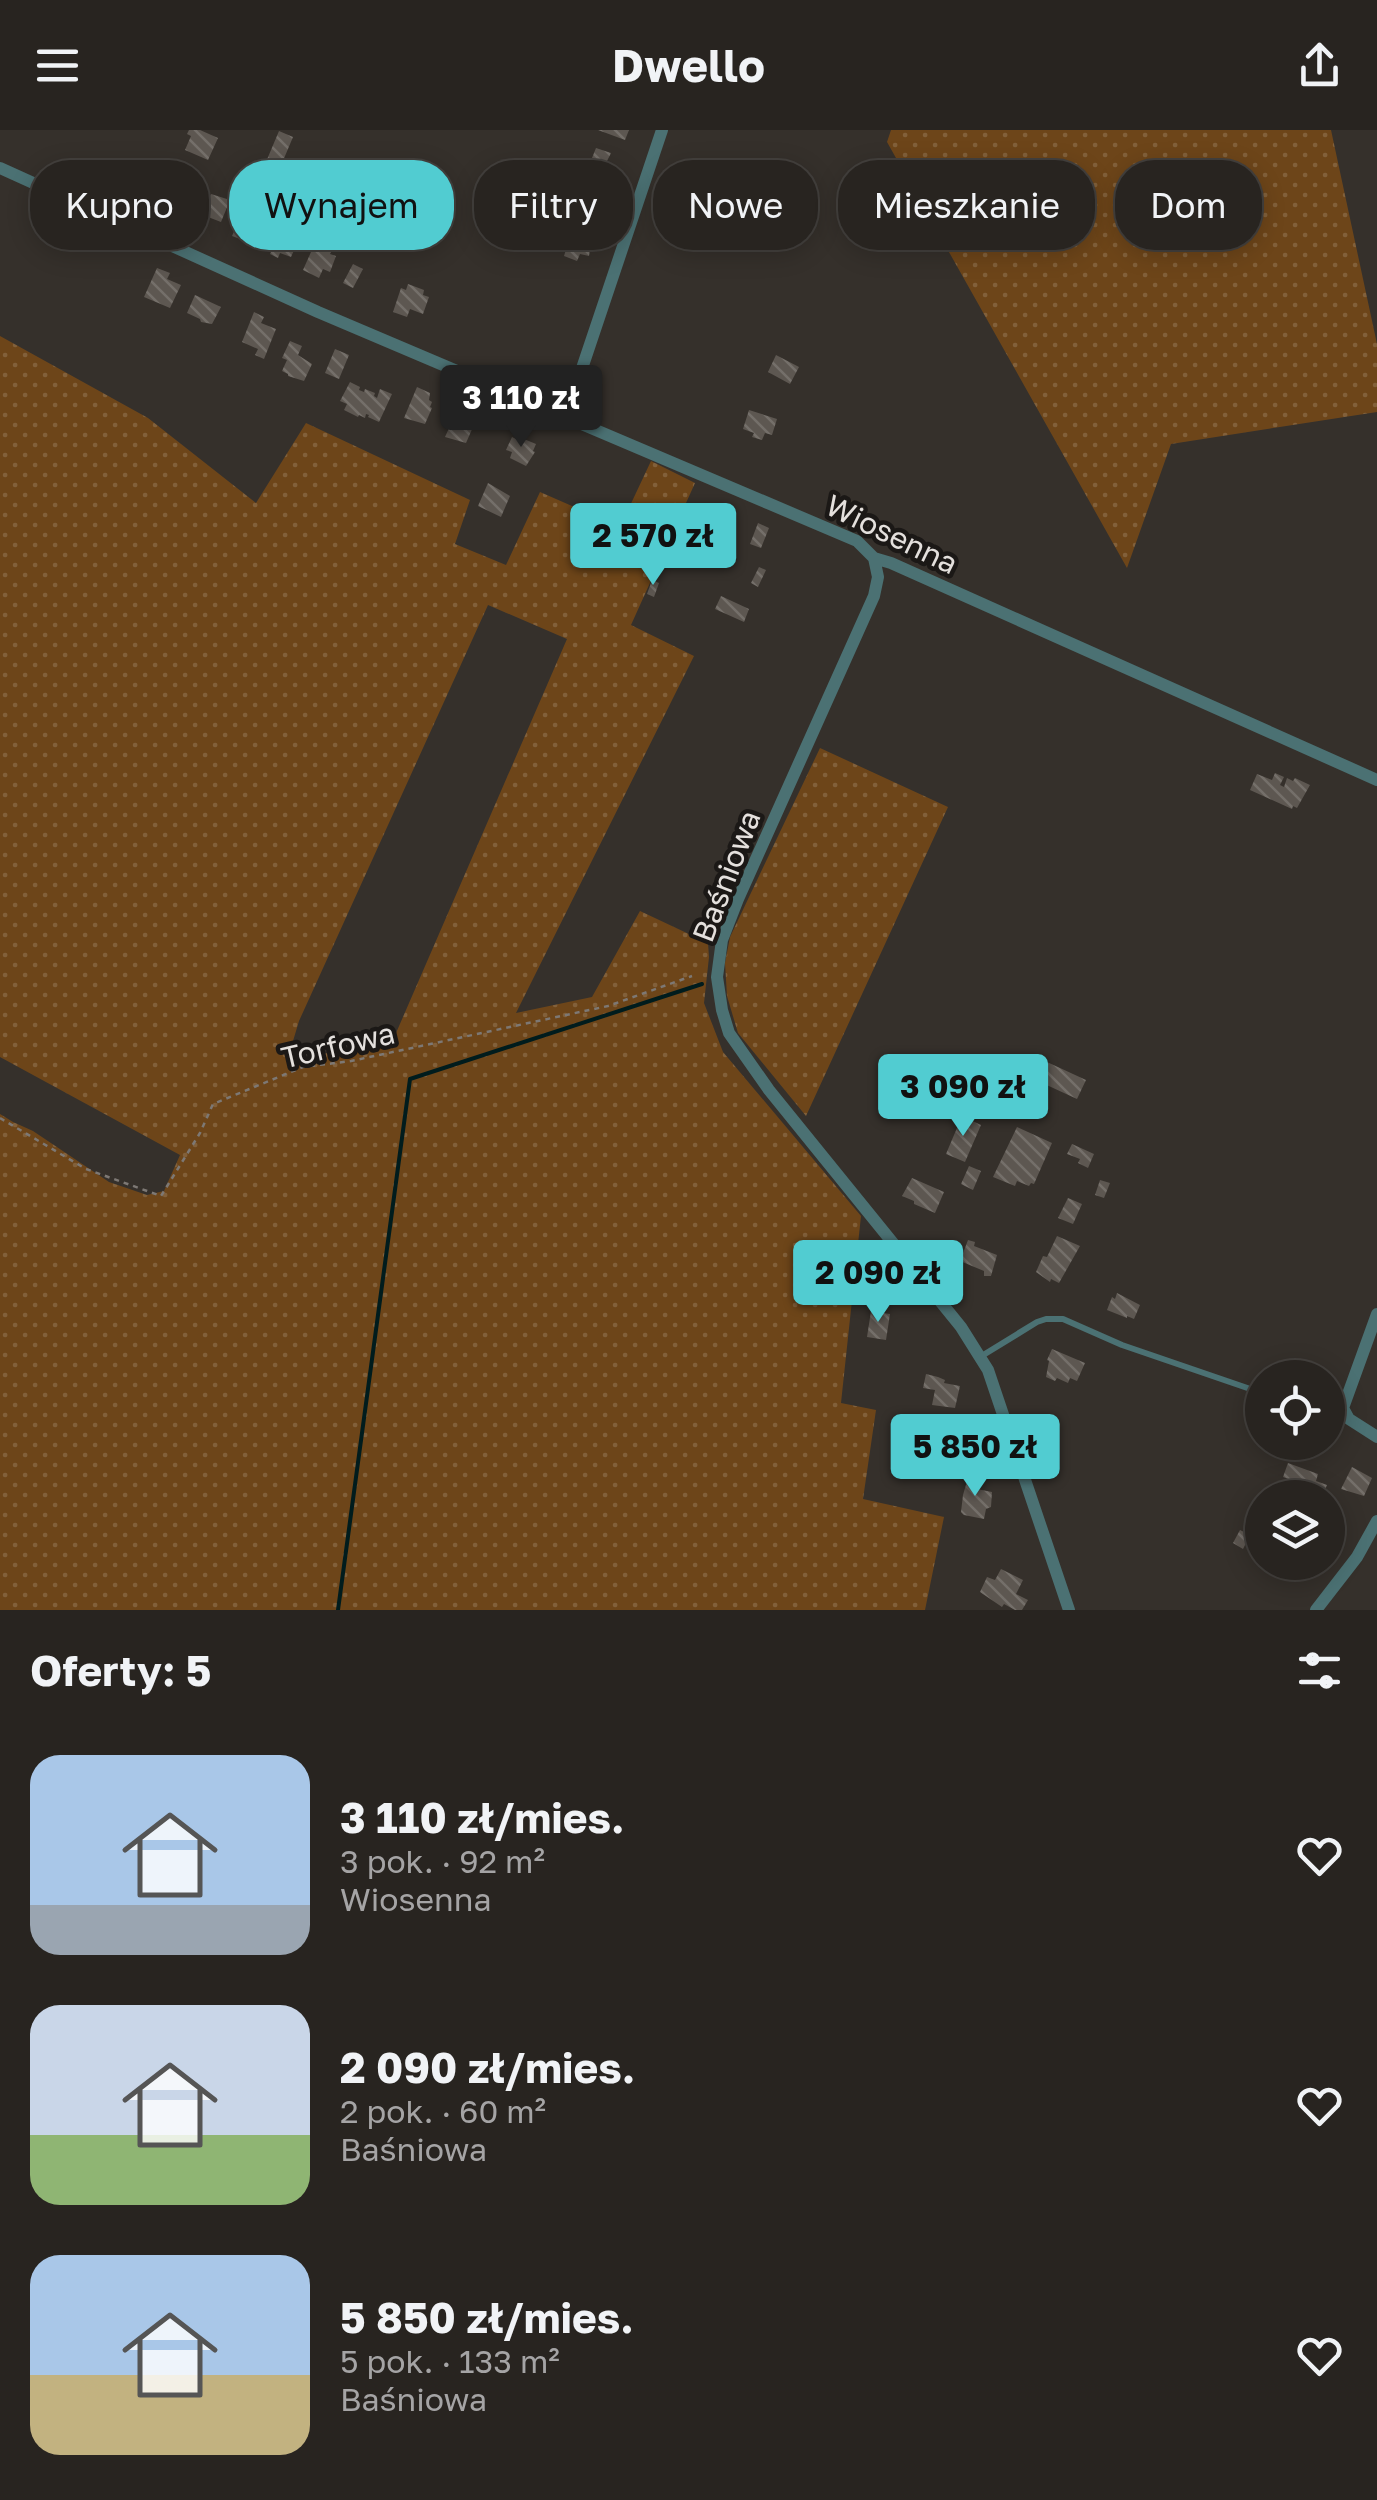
<!DOCTYPE html>
<html lang="pl">
<meta charset="utf-8">
<style>
:root{--surface:#282420;--page:#302c29;--text:#f1f3f6;--muted:#a5a4a5;--line:#44413e;--accent:#51ccd1}
body{margin:0;font-family:"Golos Text",sans-serif;background:var(--page);color:var(--text);height:100vh;display:flex;flex-direction:column;font-size:38px;white-space:nowrap}
*{box-sizing:border-box;margin:0}
p{font-size:32px;color:var(--muted)}
.icon{flex:none;width:55px;height:55px;fill:none;stroke:currentColor;stroke-width:2;stroke-linecap:round;stroke-linejoin:round}
.map{position:relative;height:1480px;overflow:hidden}
.details{display:flex;flex-direction:column;background:var(--surface);flex:1}
.details>*{flex:none}
.banner{position:absolute;left:30px;top:30px;width:1318px;height:90px;display:flex;gap:20px}
.tools{position:absolute;left:1245px;top:1230px;display:grid;gap:20px}
.tools a{display:grid;place-items:center;width:100px;height:100px;border-radius:50%;background:var(--surface);box-shadow:0 5px 25px #0003,0 0 0 2px var(--line);font-size:50px}
.price{position:absolute;translate:-50% -85px;padding:0 22px;border-radius:10px;background:var(--accent);color:#111;font-size:32px;line-height:65px;filter:drop-shadow(0 2px 5px #0008)}
.price::after{content:'';position:absolute;left:50%;top:60px;width:30px;height:22px;margin-left:-15px;background:inherit;clip-path:polygon(0 0,100% 0,50% 100%)}
.price.selected{background:#222;color:#fff}
ul{padding:0;list-style:none}
li{display:flex;align-items:center;gap:30px;height:250px;padding:0 30px}
li span{display:grid;place-items:center;flex:none;width:280px;height:200px;border-radius:30px;color:#555}
li>.icon{margin-inline-start:auto}
span .icon{width:120px;height:120px;fill:#fffc;stroke-width:1}
li b{font-size:42px}
h2{display:flex;justify-content:space-between;align-items:center;height:120px;padding:0 30px;font-size:42px}
.chip{padding:0 35px;border-radius:40px;background:var(--surface);box-shadow:0 5px 25px #0003,0 0 0 2px var(--line);font-size:35px;line-height:90px}
.chip.selected{background:var(--accent);color:#111}
header{display:flex;justify-content:space-between;align-items:center;height:130px;padding:0 30px;background:var(--surface);font-size:45px;font-weight:700}
.map>svg:first-child{display:block}
.grass{fill:url(#grass-dots);fill-rule:evenodd}
.lines{fill:none;stroke-linecap:round;stroke-linejoin:round}
.stream{stroke:#001c1d;stroke-width:4}
.building{fill:url(#building-back-hatch)}
.path{stroke:#7d7874;stroke-width:2.5;stroke-dasharray:5 5;stroke-linecap:butt}
.service{stroke:#4b7173;stroke-width:6}
.minor{stroke:#4b7173;stroke-width:12}
.labels{text-anchor:middle;dominant-baseline:central;stroke-width:9;stroke-linejoin:round;paint-order:stroke}
.street-label{font-size:30px;fill:#e4e0dd;stroke:#1b1816}
</style>
<header><svg class="icon" aria-label="menu" viewBox="0 0 24 24"><path d="M4 6h16M4 12h16M4 18h16"/></svg>Dwello<svg class="icon" aria-label="share" viewBox="0 0 24 24"><path d="M12 15V3M7 8l5-5 5 5M5 13v7h14v-7"/></svg></header>
<div class="map">
<svg width="1377" height="1480" viewBox="0 0 1377 1480">
<defs>
<pattern id="grass-dots" width="8" height="8" patternUnits="userSpaceOnUse" patternTransform="scale(2.5)"><rect width="8" height="8" fill="#6d4519"/><path d="M2 2h.1M6 6h.1" fill="none" stroke="#82603a" stroke-width="1.8" stroke-linecap="round"/></pattern>
<pattern id="building-back-hatch" width="6" height="6" patternUnits="userSpaceOnUse" patternTransform="scale(2.5)"><rect width="6" height="6" fill="#5d5751"/><path d="M-1 5l2 2M0 0l6 6M5-1l2 2" fill="none" stroke="#746f6a"/></pattern>
</defs>
<rect width="100%" height="100%" fill="#35302b"/>
<path class="grass" d="M 891,0 L 1331,0 L 1377,214 L 1377,282 L 1171,314 L 1127,438 L 887,12 Z
M 0,206 L 148,288 L 256,373 L 306,293 L 470,370 L 455,414 L 506,435 L 540,362 L 620,397 L 651,331 L 695,353 L 631,495 L 694,526 L 516,883 L 592,867 L 640,781 L 708,813 L 709,827 L 704,873 L 723,922 L 861,1086 L 841,1273 L 876,1280 L 863,1369 L 944,1387 L 925,1480 L 0,1480 L 0,984 L 13,992 L 33,1001 L 109,1052 L 147,1065 L 164,1061 L 180,1025 L 0,927 ZM 488,475 L 567,509 L 393,910 L 287,931 L 299,891 Z
M 820,618 L 948,677 L 806,986 L 738,903 L 727,866 L 725,833 L 730,807 Z"/>
<g class="lines">
<path class="stream" d="M 338,1480 L 410,949 L 702,854"/>
</g>
<path class="building" d="M 189,0 L 200,0 L 218,8 L 208,30 L 185,20 L 191,6 L 187,4 Z
M 598,0 L 629,0 L 625,10 Z
M 279,1 L 293,7 L 277,45 L 263,39 Z
M 596,18 L 611,23 L 606,33 L 609,35 L 600,61 L 580,53 L 589,28 L 592,28 Z
M 160,34 L 174,41 L 172,46 L 180,50 L 172,68 L 154,60 L 156,56 L 151,54 Z
M 358,56 L 373,63 L 364,84 L 349,77 Z
M 211,64 L 230,70 L 221,92 L 208,87 L 205,94 L 197,90 Z
M 249,75 L 267,83 L 257,106 L 245,102 L 240,109 L 232,106 L 240,88 L 243,90 Z
M 525,89 L 537,92 L 530,115 L 518,112 Z
M 283,96 L 295,100 L 293,104 L 300,107 L 291,127 L 280,123 L 278,128 L 270,124 Z
M 572,100 L 590,106 L 586,118 L 590,120 L 589,126 L 580,124 L 577,131 L 564,126 Z
M 315,113 L 332,120 L 330,124 L 336,126 L 330,142 L 323,139 L 319,148 L 303,140 Z
M 353,134 L 363,139 L 353,158 L 343,153 Z
M 157,138 L 170,143 L 167,149 L 181,155 L 170,178 L 144,167 Z
M 408,154 L 424,160 L 423,165 L 429,167 L 423,184 L 410,179 L 407,187 L 393,182 L 401,158 L 406,160 Z
M 195,165 L 221,177 L 212,194 L 201,192 L 200,189 L 187,183 Z
M 254,182 L 264,187 L 261,193 L 276,199 L 264,229 L 255,225 L 258,219 L 242,212 Z
M 290,211 L 302,216 L 298,225 L 312,234 L 304,251 L 288,246 L 288,244 L 282,241 L 287,230 L 282,228 Z
M 335,219 L 349,225 L 339,249 L 325,243 Z
M 776,225 L 799,237 L 790,254 L 768,242 Z
M 350,252 L 360,257 L 359,260 L 364,262 L 365,259 L 375,263 L 374,266 L 377,268 L 380,259 L 392,264 L 379,292 L 368,287 L 369,285 L 366,284 L 365,288 L 359,285 L 358,287 L 344,280 L 347,274 L 340,271 Z
M 417,257 L 430,263 L 429,270 L 432,272 L 430,277 L 432,278 L 425,294 L 404,288 Z
M 459,276 L 472,282 L 469,289 L 474,291 L 471,296 L 473,297 L 466,313 L 445,307 Z
M 749,280 L 777,289 L 772,305 L 765,303 L 762,310 L 752,307 L 754,303 L 743,299 Z
M 512,307 L 518,310 L 519,307 L 536,314 L 533,321 L 535,322 L 526,336 L 510,328 L 512,322 L 506,320 Z
M 488,353 L 510,366 L 501,387 L 478,376 Z
M 758,393 L 769,398 L 761,418 L 750,414 Z
M 674,403 L 698,412 L 690,430 L 667,419 Z
M 759,437 L 766,440 L 758,457 L 751,453 Z
M 652,450 L 659,453 L 654,467 L 647,464 Z
M 721,466 L 749,479 L 744,492 L 715,479 Z
M 1275,643 L 1284,647 L 1280,655 L 1284,657 L 1287,648 L 1293,651 L 1295,648 L 1310,655 L 1297,678 L 1293,676 L 1292,679 L 1250,660 L 1257,644 L 1272,650 Z
M 1034,926 L 1086,950 L 1077,969 L 1025,945 Z
M 962,986 L 981,995 L 965,1032 L 946,1024 Z
M 1017,997 L 1052,1013 L 1034,1054 L 1031,1053 L 1029,1056 L 1017,1051 L 1015,1056 L 993,1047 Z
M 1072,1014 L 1094,1024 L 1088,1038 L 1078,1033 L 1080,1029 L 1067,1024 Z
M 969,1036 L 981,1041 L 973,1060 L 961,1054 Z
M 912,1048 L 944,1062 L 935,1083 L 914,1074 L 914,1071 L 902,1066 Z
M 1100,1050 L 1110,1053 L 1104,1068 L 1095,1065 Z
M 1068,1068 L 1082,1074 L 1073,1094 L 1058,1088 Z
M 1057,1106 L 1080,1116 L 1059,1153 L 1051,1149 L 1050,1152 L 1036,1142 L 1043,1126 L 1047,1127 Z
M 968,1110 L 975,1112 L 974,1116 L 997,1125 L 991,1146 L 984,1146 L 984,1141 L 960,1131 Z
M 1117,1163 L 1140,1175 L 1134,1189 L 1127,1186 L 1127,1188 L 1107,1180 L 1112,1167 L 1115,1169 Z
M 871,1181 L 890,1184 L 886,1210 L 867,1207 Z
M 1052,1219 L 1085,1233 L 1077,1251 L 1070,1248 L 1068,1253 L 1057,1248 L 1055,1251 L 1046,1247 L 1049,1231 L 1047,1230 Z
M 926,1244 L 938,1247 L 945,1250 L 944,1253 L 960,1256 L 955,1278 L 932,1275 L 935,1260 L 923,1258 Z
M 968,1293 L 982,1295 L 977,1316 L 964,1313 Z
M 1288,1333 L 1318,1344 L 1316,1351 L 1327,1355 L 1324,1362 L 1283,1347 Z
M 1352,1337 L 1372,1348 L 1364,1366 L 1341,1359 Z
M 969,1344 L 979,1346 L 977,1359 L 992,1362 L 991,1377 L 986,1379 L 984,1389 L 964,1385 L 961,1382 L 963,1365 Z
M 1240,1400 L 1250,1405 L 1243,1419 L 1233,1413 Z
M 1001,1439 L 1023,1450 L 1016,1464 L 1028,1470 L 1022,1480 L 1015,1480 L 1004,1474 L 1002,1477 L 980,1462 L 987,1447 L 995,1450 Z"/>
<g class="lines">
<path class="path" d="M 0,988 L 86,1039 L 161,1066 L 200,1003 L 213,974 L 303,937 L 351,931 L 608,876 L 692,846"/>
<path class="service" d="M 980,1227 L 1037,1192 L 1046,1189 L 1063,1189 L 1122,1215 L 1262,1263
M 1328,1282 L 1345,1282"/>
<path class="minor" d="M 0,38 L 318,182 L 857,411 L 874,428 L 891,433 L 1377,650
M 565,289 L 662,0
M 874,428 L 878,447 L 874,466 L 738,769 L 722,810 L 717,847 L 722,880 L 729,903 L 769,960 L 961,1197 L 988,1240 L 1069,1480
M 1377,1184 L 1343,1278 L 1349,1289 L 1377,1307
M 1316,1480 L 1357,1427 L 1377,1391"/>
</g>
<g class="labels">
<g class="street-label">
<text transform="translate(892 404) rotate(26)">Wiosenna</text>
<text transform="translate(726 746) rotate(-69)">Baśniowa</text>
<text transform="translate(338 915) rotate(-13)">Torfowa</text>
</g>
</g>
</svg>
<div class="tools">
<a><svg class="icon" aria-label="locate" viewBox="0 0 24 24"><circle cx="12" cy="12" r="6"/><path d="M12 2v4M12 18v4M2 12h4M18 12h4"/></svg></a>
<a><svg class="icon" aria-label="layers" viewBox="0 0 24 24"><path d="M12 4l9 5-9 5-9-5zM3 14l9 5 9-5"/></svg></a>
</div>
<b class="price selected" style="left:521px;top:320px">3 110 zł</b>
<b class="price" style="left:653px;top:458px">2 570 zł</b>
<b class="price" style="left:963px;top:1009px">3 090 zł</b>
<b class="price" style="left:878px;top:1195px">2 090 zł</b>
<b class="price" style="left:975px;top:1369px">5 850 zł</b>
<div class="banner">
<a class="chip">Kupno</a>
<a class="chip selected">Wynajem</a>
<a class="chip">Filtry</a>
<a class="chip">Nowe</a>
<a class="chip">Mieszkanie</a>
<a class="chip">Dom</a>
</div>
</div>
<section class="details">
<h2>Oferty: 5<svg class="icon" aria-label="filters" viewBox="0 0 24 24"><path d="M4 7h16M4 17h16"/><circle cx="9" cy="7" r="2"/><circle cx="15" cy="17" r="2"/></svg></h2>
<ul>
<li><span style="background:linear-gradient(#a9c7e8 75%,#9aa5b1 0)"><svg class="icon" aria-label="home" viewBox="0 0 24 24"><path d="M3 11l9-7 9 7M6 9v11h12V9"/></svg></span><div><b>3 110 zł/mies.</b><p>3 pok. · 92 m²</p><p>Wiosenna</p></div><svg class="icon" aria-label="heart" viewBox="0 0 24 24"><path d="M12 20l-8-8c-3-5 5-10 8-4 3-6 11-1 8 4z"/></svg></li>
<li><span style="background:linear-gradient(#c9d6e8 65%,#8fb573 0)"><svg class="icon" aria-label="home" viewBox="0 0 24 24"><path d="M3 11l9-7 9 7M6 9v11h12V9"/></svg></span><div><b>2 090 zł/mies.</b><p>2 pok. · 60 m²</p><p>Baśniowa</p></div><svg class="icon" aria-label="heart" viewBox="0 0 24 24"><path d="M12 20l-8-8c-3-5 5-10 8-4 3-6 11-1 8 4z"/></svg></li>
<li><span style="background:linear-gradient(#a9c7e8 60%,#c2b280 0)"><svg class="icon" aria-label="home" viewBox="0 0 24 24"><path d="M3 11l9-7 9 7M6 9v11h12V9"/></svg></span><div><b>5 850 zł/mies.</b><p>5 pok. · 133 m²</p><p>Baśniowa</p></div><svg class="icon" aria-label="heart" viewBox="0 0 24 24"><path d="M12 20l-8-8c-3-5 5-10 8-4 3-6 11-1 8 4z"/></svg></li>
</ul>
</section>
